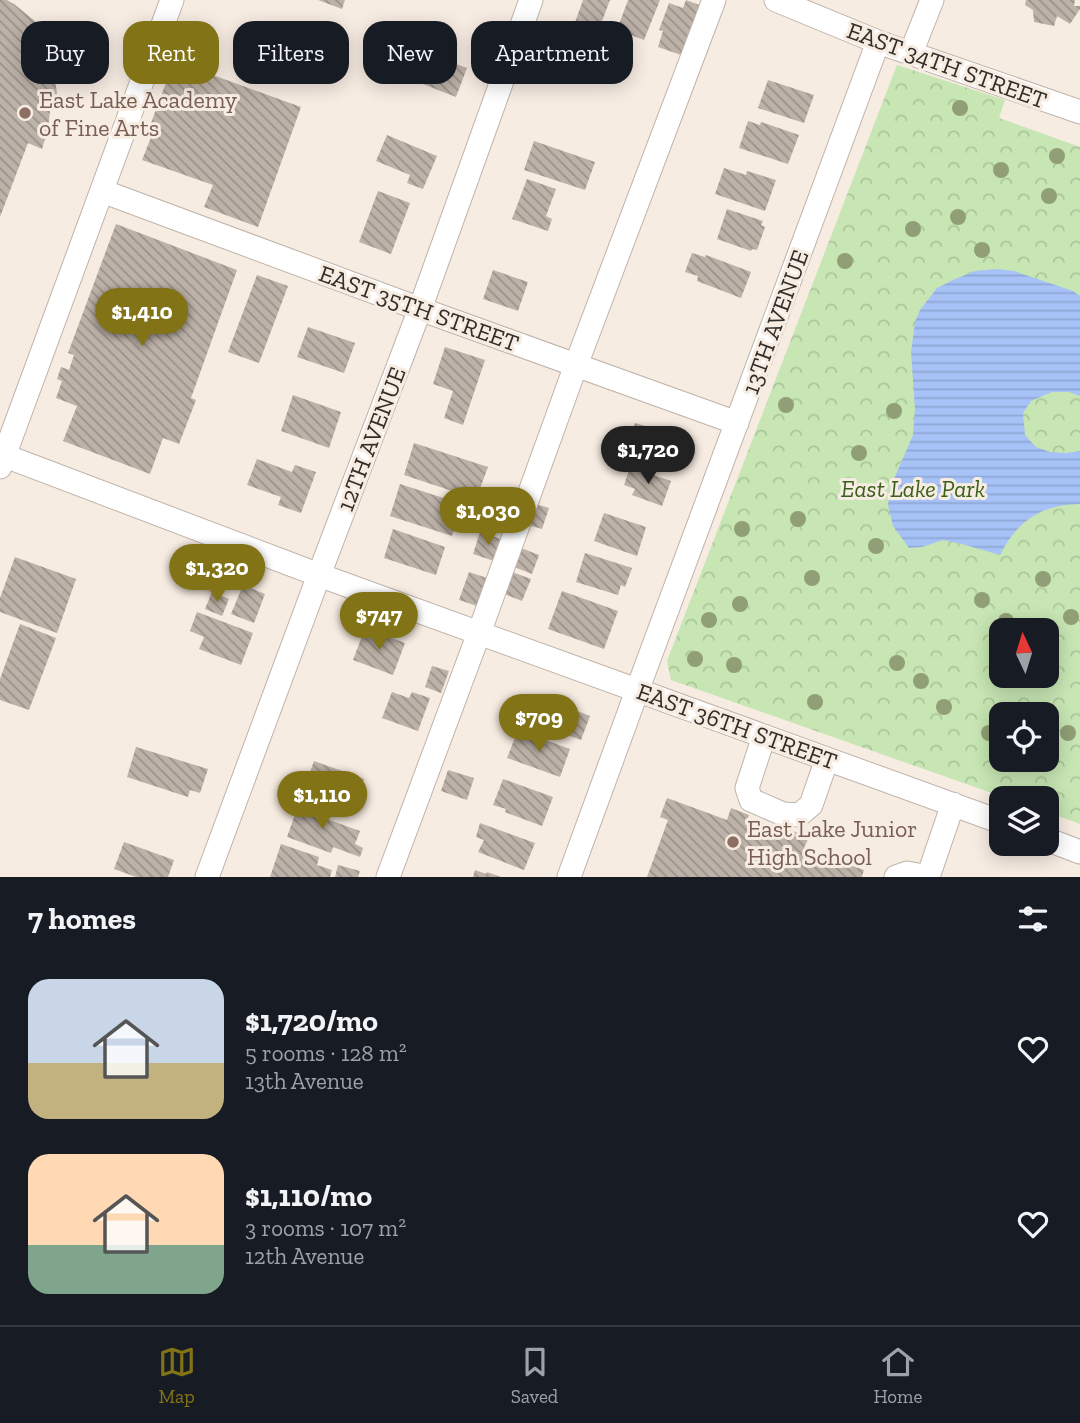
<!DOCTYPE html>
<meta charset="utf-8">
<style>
:root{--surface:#171b24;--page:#242831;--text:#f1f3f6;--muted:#9ea1a6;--line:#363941;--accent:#827416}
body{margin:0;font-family:"Zilla Slab",serif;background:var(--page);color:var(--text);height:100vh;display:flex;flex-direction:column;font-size:26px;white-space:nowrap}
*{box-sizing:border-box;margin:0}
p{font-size:23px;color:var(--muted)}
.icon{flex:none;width:38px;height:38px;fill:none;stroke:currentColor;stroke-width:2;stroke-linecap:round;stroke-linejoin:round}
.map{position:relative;height:877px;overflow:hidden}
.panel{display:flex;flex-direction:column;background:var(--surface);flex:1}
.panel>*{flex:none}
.banner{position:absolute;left:21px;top:21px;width:700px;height:63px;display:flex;gap:14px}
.needle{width:46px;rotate:356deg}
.buttons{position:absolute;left:989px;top:618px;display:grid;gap:14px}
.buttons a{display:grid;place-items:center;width:70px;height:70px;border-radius:14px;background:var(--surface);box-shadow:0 4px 18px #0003;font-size:35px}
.price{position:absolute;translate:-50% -60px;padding:0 16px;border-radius:24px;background:var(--accent);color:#fff;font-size:23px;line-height:46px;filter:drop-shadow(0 2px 4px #0008)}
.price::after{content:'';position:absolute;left:50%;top:42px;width:21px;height:16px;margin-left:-10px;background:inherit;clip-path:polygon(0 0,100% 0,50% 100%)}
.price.active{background:#222;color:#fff}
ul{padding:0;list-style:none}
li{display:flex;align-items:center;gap:21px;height:175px;padding:0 28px}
li span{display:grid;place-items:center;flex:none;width:196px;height:140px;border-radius:21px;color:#555}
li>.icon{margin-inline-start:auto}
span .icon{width:84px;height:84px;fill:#fffc;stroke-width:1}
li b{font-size:30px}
h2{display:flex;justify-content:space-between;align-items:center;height:84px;padding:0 28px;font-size:30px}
.pill{padding:0 24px;border-radius:21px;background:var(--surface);box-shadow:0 4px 18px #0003;font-size:24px;line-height:63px}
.pill.active{background:var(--accent);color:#fff}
.tab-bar{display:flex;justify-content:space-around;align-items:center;height:98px;border-top:2px solid var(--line);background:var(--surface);font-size:19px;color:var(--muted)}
.tab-bar a{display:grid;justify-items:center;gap:4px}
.tab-bar .active{color:var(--accent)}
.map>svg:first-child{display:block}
.forest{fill:url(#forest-crowns);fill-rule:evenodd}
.water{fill:url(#water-rules)}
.building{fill:url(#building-back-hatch)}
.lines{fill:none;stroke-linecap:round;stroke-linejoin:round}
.minor-casing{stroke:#bfb3aa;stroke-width:25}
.minor{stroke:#fff;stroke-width:23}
.tree{fill:#909f75}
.education-dot{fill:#8d6e63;stroke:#f7ece2;stroke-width:2.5}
.labels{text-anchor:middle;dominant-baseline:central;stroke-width:6;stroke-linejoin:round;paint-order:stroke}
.street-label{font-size:24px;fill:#312d29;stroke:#f7ece2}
.education-label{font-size:24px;fill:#785e54;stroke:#f7ece2;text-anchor:start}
.park-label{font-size:24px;font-style:italic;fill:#3c601b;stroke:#f7ece2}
</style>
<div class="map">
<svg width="1080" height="877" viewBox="0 0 1080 877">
<defs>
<pattern id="forest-crowns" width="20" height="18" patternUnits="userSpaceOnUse" patternTransform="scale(1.75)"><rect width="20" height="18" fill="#c7e6b3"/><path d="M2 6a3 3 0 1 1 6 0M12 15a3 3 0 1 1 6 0" fill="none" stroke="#abc69a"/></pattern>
<pattern id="water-rules" width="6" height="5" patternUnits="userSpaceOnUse" patternTransform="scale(1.75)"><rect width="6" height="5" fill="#a6c2f7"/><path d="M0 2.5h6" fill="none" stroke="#8fa7d4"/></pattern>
<pattern id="building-back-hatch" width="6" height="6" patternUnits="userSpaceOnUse" patternTransform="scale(1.75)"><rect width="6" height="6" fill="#bdb2a8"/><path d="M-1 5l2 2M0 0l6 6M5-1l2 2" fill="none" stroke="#9a9189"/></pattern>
</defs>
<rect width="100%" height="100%" fill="#f7ece2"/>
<path class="forest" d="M 897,65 L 1005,100 L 999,118 L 1080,147 L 1080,824 L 1047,812 L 1046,798 L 1006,798 L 671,680 L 667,661 ZM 1001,630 L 1046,630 L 1046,676 L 1001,676 ZM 1001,714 L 1046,714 L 1046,760 L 1001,760 Z"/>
<path class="water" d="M 997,269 L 1014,271 L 1073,291 L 1080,296 L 1080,396 L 1069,392 L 1052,392 L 1031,401 L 1023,413 L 1025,435 L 1036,447 L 1050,452 L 1066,453 L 1080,451 L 1080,504 C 1042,504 1017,521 1000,555 L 962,544 L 943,540 L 922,547 L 909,548 L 893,526 L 888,505 L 890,488 L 913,435 L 915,410 L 911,352 L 915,322 L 920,310 L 937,288 L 953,280 L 975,271 Z"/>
<path class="building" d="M 0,0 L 7,0 L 14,4 L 41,26 L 37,31 L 47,44 L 57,66 L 51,69 L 56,86 L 58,102 L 51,102 L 48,129 L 42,149 L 28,143 L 0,217 Z
M 318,0 L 345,0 L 342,9 Z
M 583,0 L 610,0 L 596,37 L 573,28 Z
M 628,0 L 660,0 L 644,40 L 617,30 Z
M 686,0 L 702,6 L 684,56 L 658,47 L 663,31 L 659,30 L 669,3 L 683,8 Z
M 1026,0 L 1075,0 L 1074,6 L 1080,6 L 1080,9 L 1070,24 L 1057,16 L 1054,26 L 1034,22 L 1033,10 L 1025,5 Z
M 413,48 L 467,68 L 456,97 L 410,79 L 416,63 L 408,60 Z
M 174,61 L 301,107 L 258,227 L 204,207 L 213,185 L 142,160 L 156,125 L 151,123 Z
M 768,80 L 814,95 L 804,123 L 758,108 Z
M 748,121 L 760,125 L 761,122 L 799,135 L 788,164 L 739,148 Z
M 387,135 L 437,156 L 423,189 L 407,183 L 410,175 L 376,161 Z
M 534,141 L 595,162 L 585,190 L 524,170 Z
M 724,168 L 746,175 L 747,171 L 776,180 L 765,211 L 715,194 Z
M 527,179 L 556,189 L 546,216 L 552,219 L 548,231 L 512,219 Z
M 378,191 L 410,203 L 391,254 L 359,242 Z
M 727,209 L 763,221 L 761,225 L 765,227 L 757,250 L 752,249 L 751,251 L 717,239 Z
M 116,224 L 237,270 L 191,398 L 196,400 L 179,444 L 163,438 L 150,474 L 63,441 L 77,406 L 56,398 L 62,381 L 57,379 L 61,367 L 69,370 L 74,355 L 68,353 Z
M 692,253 L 705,257 L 706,255 L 751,272 L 741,298 L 697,281 L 698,276 L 685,272 Z
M 493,270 L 528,282 L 518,311 L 483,299 Z
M 257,275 L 288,286 L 259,363 L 228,352 Z
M 308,327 L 355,343 L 344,373 L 297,357 Z
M 445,347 L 485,360 L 463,425 L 444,418 L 453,391 L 433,384 Z
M 293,395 L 341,412 L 329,448 L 281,431 Z
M 635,423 L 688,438 L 679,468 L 627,452 Z
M 414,443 L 488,467 L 476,499 L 404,475 Z
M 257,459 L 292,472 L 295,465 L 316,472 L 301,513 L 278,505 L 281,497 L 247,485 Z
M 630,467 L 671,481 L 662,506 L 632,495 L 635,489 L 624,485 Z
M 400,484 L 462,504 L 452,536 L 390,516 Z
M 532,503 L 549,508 L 542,529 L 525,524 Z
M 604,513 L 646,527 L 637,556 L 594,541 Z
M 393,529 L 445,547 L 436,575 L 384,558 Z
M 480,532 L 504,540 L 497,562 L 473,554 Z
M 516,546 L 539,555 L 532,574 L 509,565 Z
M 585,553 L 632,568 L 625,587 L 621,585 L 618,595 L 576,582 Z
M 15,557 L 76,579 L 57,633 L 0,612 L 0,598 Z
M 507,570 L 531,579 L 522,601 L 499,592 Z
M 469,572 L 490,579 L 480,607 L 459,600 Z
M 243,585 L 265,594 L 254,623 L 231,614 Z
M 562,591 L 618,611 L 604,649 L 548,629 Z
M 212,592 L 229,599 L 222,616 L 205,609 Z
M 197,612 L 253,633 L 241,665 L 199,649 L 204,637 L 190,631 Z
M 20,624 L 56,638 L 29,710 L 0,700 L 0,679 Z
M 365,628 L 405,643 L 393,675 L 353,660 Z
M 432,666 L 449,671 L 441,693 L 425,687 Z
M 392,692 L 409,698 L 412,692 L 430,698 L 418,731 L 382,718 Z
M 552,701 L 590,716 L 581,740 L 542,726 Z
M 518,730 L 570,749 L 560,777 L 507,758 Z
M 136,747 L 208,769 L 200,793 L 190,790 L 188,797 L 127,777 Z
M 314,761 L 364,779 L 353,808 L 304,789 Z
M 448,770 L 474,778 L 467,800 L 441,791 Z
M 503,779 L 553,797 L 542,826 L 505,812 L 506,809 L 493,805 Z
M 302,795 L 315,800 L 310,813 L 360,831 L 355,844 L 363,848 L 360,857 L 333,847 L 331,853 L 287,837 Z
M 667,798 L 727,820 L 731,808 L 749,815 L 748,818 L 789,833 L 790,830 L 809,837 L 804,848 L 864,870 L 862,877 L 647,877 L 668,820 L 660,817 Z
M 480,823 L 535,843 L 524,870 L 478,852 L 484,840 L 476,837 Z
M 124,842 L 174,860 L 168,877 L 136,877 L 114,869 Z
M 281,844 L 319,857 L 317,865 L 332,870 L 330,877 L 270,877 Z
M 338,865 L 360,871 L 358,877 L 335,877 Z
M 475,870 L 486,874 L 487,872 L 501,877 L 473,877 Z"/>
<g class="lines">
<g class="minor-casing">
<path id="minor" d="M 776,0 L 878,42 L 1080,112
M 911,53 L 932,0
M 102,191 L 420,309 L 737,423
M 0,454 L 319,575 L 1001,822
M 0,467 L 172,0
M 764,736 L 747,788 L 751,800 L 783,814 L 799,815 L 811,805 L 827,759
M 1046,839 L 1080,852
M 207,877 L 319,575 L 420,309 L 531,0
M 388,877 L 479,633 L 576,365 L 714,0
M 569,877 L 637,691 L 878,42
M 896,877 L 907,873 L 928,877
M 928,877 L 953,804"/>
</g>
<use href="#minor" class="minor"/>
</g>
<g class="tree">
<circle cx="960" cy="108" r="8"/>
<circle cx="1057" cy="156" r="8"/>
<circle cx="1001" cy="170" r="8"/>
<circle cx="1049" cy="196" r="8"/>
<circle cx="958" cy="217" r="8"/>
<circle cx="913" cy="229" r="8"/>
<circle cx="982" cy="250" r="8"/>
<circle cx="845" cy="261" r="8"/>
<circle cx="786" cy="405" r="8"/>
<circle cx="894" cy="411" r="8"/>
<circle cx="859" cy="453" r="8"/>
<circle cx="798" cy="519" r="8"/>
<circle cx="742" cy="529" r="8"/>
<circle cx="876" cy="546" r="8"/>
<circle cx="812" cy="578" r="8"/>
<circle cx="1043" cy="579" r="8"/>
<circle cx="982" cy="600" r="8"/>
<circle cx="740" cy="604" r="8"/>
<circle cx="1071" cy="617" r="8"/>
<circle cx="709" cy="620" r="8"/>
<circle cx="1006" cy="621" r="8"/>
<circle cx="695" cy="659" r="8"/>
<circle cx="897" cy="663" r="8"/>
<circle cx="734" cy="665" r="8"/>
<circle cx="921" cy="681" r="8"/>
<circle cx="815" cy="702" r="8"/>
<circle cx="944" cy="707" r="8"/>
<circle cx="989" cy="733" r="8"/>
<circle cx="1068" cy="733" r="8"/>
</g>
<g class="education-dot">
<circle cx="25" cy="113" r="7"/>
<circle cx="733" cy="842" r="7"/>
</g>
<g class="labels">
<g class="street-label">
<text transform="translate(947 65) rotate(20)">EAST 34TH STREET</text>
<text transform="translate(419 308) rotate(20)">EAST 35TH STREET</text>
<text transform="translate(775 322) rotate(-70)">13TH AVENUE</text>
<text transform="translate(371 439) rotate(-69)">12TH AVENUE</text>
<text transform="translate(737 726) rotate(20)">EAST 36TH STREET</text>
</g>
<g class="education-label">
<text x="39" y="99">East Lake Academy<tspan x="39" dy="28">of Fine Arts</tspan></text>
<text x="747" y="828">East Lake Junior<tspan x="747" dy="28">High School</tspan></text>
</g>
<g class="park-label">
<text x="913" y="488">East Lake Park</text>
</g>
</g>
</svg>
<div class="buttons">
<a><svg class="needle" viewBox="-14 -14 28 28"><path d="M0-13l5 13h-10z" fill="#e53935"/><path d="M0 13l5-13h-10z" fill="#9ea1a6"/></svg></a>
<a><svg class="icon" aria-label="locate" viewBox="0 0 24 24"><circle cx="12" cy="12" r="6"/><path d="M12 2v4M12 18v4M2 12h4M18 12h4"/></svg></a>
<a><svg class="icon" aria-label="layers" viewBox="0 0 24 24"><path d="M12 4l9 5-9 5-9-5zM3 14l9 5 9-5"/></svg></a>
</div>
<b class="price" style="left:142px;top:348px">$1,410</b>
<b class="price active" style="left:648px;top:486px">$1,720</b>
<b class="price" style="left:488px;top:547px">$1,030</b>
<b class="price" style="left:217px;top:604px">$1,320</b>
<b class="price" style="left:379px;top:652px">$747</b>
<b class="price" style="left:539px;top:754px">$709</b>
<b class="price" style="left:322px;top:831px">$1,110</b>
<div class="banner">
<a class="pill">Buy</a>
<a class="pill active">Rent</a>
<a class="pill">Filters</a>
<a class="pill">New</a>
<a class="pill">Apartment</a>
</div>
</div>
<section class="panel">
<h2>7 homes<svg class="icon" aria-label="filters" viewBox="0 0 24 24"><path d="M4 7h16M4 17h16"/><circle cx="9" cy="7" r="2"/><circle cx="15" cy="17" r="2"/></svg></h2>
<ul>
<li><span style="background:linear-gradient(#c9d6e8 60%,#c2b280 0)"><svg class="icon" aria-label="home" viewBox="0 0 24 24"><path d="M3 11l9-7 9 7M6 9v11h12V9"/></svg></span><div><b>$1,720/mo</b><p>5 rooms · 128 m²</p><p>13th Avenue</p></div><svg class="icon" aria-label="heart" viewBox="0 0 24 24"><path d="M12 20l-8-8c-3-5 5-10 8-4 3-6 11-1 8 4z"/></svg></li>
<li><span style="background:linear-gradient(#ffd9b3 65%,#7fa58c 0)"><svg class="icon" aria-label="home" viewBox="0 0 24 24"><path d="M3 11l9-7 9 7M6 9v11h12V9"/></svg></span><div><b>$1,110/mo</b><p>3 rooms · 107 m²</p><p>12th Avenue</p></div><svg class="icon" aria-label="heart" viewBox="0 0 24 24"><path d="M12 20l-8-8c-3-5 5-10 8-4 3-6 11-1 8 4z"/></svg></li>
</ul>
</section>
<nav class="tab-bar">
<a class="active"><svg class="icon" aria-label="map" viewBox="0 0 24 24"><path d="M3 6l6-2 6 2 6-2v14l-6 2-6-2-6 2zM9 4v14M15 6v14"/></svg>Map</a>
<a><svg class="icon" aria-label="saved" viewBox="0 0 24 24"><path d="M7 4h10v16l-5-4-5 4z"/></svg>Saved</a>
<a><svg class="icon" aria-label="home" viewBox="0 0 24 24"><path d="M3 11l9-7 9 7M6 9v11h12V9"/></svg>Home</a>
</nav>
